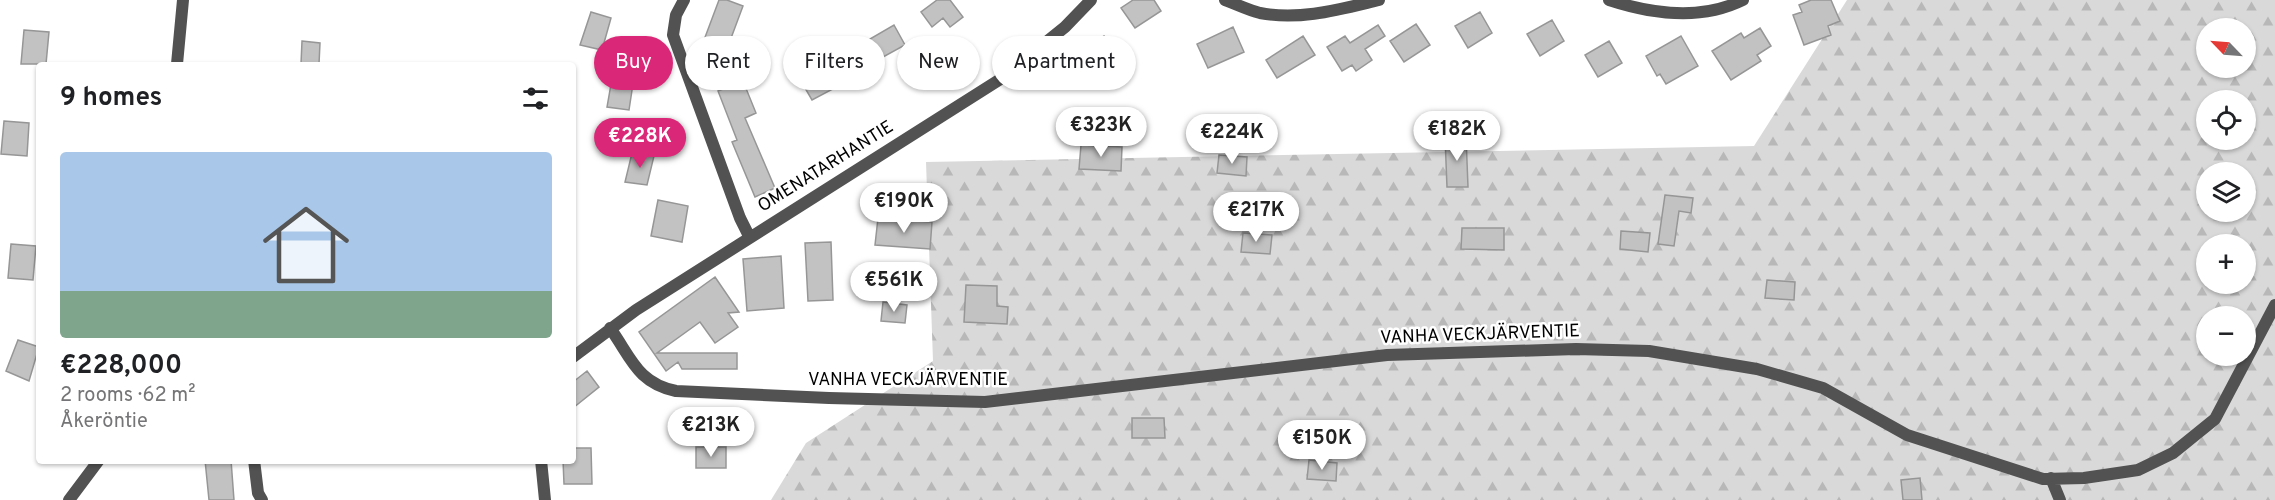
<!DOCTYPE html>
<meta charset="utf-8">
<style>
:root{--surface:#fff;--page:#f2f2f2;--text:#202124;--muted:#757577;--accent:#db2777}
body{margin:0;font-family:Overpass,sans-serif;background:var(--page);color:var(--text);height:100vh;display:flex;flex-direction:column;font-size:22px;white-space:nowrap}
*{box-sizing:border-box;margin:0}
p{font-size:20px;color:var(--muted)}
.icon{flex:none;width:33px;height:33px;fill:none;stroke:currentColor;stroke-width:2;stroke-linecap:round;stroke-linejoin:round}
.map{position:relative;flex:1;overflow:hidden}
.side{position:absolute;left:36px;top:62px;width:540px;height:402px;display:flex;flex-direction:column;background:var(--surface);border-radius:6px;box-shadow:0 2px 4px #0004}
.side>*{flex:none}
.top-card{position:absolute;left:594px;top:36px;width:570px;height:54px;display:flex;gap:12px}
.needle{width:39px;rotate:295deg}
.fabs{position:absolute;left:2196px;top:18px;display:grid;gap:12px}
.fabs a{display:grid;place-items:center;width:60px;height:60px;border-radius:50%;background:var(--surface);box-shadow:0 2px 4px #0004;font-size:30px}
.price{position:absolute;translate:-50% -51px;padding:0 14px;border-radius:21px;background:#fff;color:#222;font-size:20px;line-height:39px;filter:drop-shadow(0 2px 3px #0008)}
.price::after{content:'';position:absolute;left:50%;top:36px;width:18px;height:14px;margin-left:-9px;background:inherit;clip-path:polygon(0 0,100% 0,50% 100%)}
.price.selected{background:var(--accent);color:#fff}
ul{padding:0;list-style:none}
li{display:grid;align-content:center;gap:12px;height:318px;padding:0 24px}
li span{display:grid;place-items:center;height:186px;border-radius:6px;color:#555}
li>.icon{margin-inline-start:auto}
span .icon{width:108px;height:108px;fill:#fffc;stroke-width:1}
li b{font-size:26px}
h2{display:flex;justify-content:space-between;align-items:center;height:72px;padding:0 24px;font-size:26px}
.tag{padding:0 21px;border-radius:27px;background:var(--surface);box-shadow:0 2px 4px #0004;font-size:21px;line-height:54px}
.tag.selected{background:var(--accent);color:#fff}
.map>svg:first-child{display:block}
.forest{fill:url(#forest-firs);fill-rule:evenodd}
.building{fill:#c2c2c2;stroke:#969696;stroke-width:1.5}
.lines{fill:none;stroke-linecap:round;stroke-linejoin:round}
.minor{stroke:#525252;stroke-width:12}
.tertiary{stroke:#525252;stroke-width:12}
.labels{text-anchor:middle;dominant-baseline:central;stroke-width:5;stroke-linejoin:round;paint-order:stroke}
.street-label{font-size:18px;fill:#000;stroke:#fff}
</style>
<div class="map">
<svg width="2275" height="500" viewBox="0 0 2275 500">
<defs>
<pattern id="forest-firs" width="22" height="20" patternUnits="userSpaceOnUse" patternTransform="scale(1.5)"><rect width="22" height="20" fill="#d9d9d9"/><path d="M5 1l3.5 6h-7zM16 11l3.5 6h-7z" fill="#b8b8b8"/></pattern>
</defs>
<rect width="100%" height="100%" fill="#fff"/>
<path class="forest" d="M 1847,0 L 2275,0 L 2275,500 L 771,500 L 806,443 L 933,361 L 926,162 L 1754,146 ZM 2206,28 L 2246,28 L 2246,68 L 2206,68 ZM 2206,100 L 2246,100 L 2246,140 L 2206,140 ZM 2206,172 L 2246,172 L 2246,212 L 2206,212 ZM 2206,244 L 2246,244 L 2246,284 L 2206,284 ZM 2206,316 L 2246,316 L 2246,356 L 2206,356 Z"/>
<path class="building" d="M 719,0 L 727,0 L 743,6 L 724,57 L 701,48 Z
M 937,0 L 950,0 L 963,17 L 950,27 L 943,18 L 932,27 L 921,12 Z
M 1133,0 L 1154,0 L 1161,11 L 1135,28 L 1121,8 Z
M 1811,0 L 1831,0 L 1840,21 L 1828,26 L 1831,35 L 1804,45 L 1793,15 L 1802,12 L 1799,5 Z
M 591,12 L 611,18 L 602,50 L 580,45 Z
M 1480,12 L 1492,33 L 1468,48 L 1455,26 Z
M 1552,20 L 1564,41 L 1540,56 L 1527,34 Z
M 1416,24 L 1430,45 L 1404,62 L 1390,41 Z
M 894,25 L 905,45 L 874,62 L 863,43 Z
M 1378,25 L 1385,36 L 1365,49 L 1372,60 L 1356,71 L 1352,65 L 1342,71 L 1327,47 L 1345,36 L 1350,43 Z
M 1233,27 L 1244,52 L 1208,68 L 1197,44 Z
M 1760,28 L 1771,46 L 1757,55 L 1761,61 L 1731,80 L 1712,51 L 1741,33 L 1744,38 Z
M 24,30 L 49,32 L 46,64 L 21,64 Z
M 1104,36 L 1121,63 L 1100,76 L 1095,68 L 1087,73 L 1075,54 Z
M 1303,36 L 1315,55 L 1277,78 L 1266,60 Z
M 1681,36 L 1698,66 L 1666,84 L 1660,74 L 1657,76 L 1646,56 Z
M 302,41 L 320,43 L 319,64 L 301,64 Z
M 1609,41 L 1622,63 L 1598,77 L 1585,55 Z
M 835,60 L 846,82 L 812,100 L 805,88 L 812,84 L 807,75 Z
M 613,73 L 634,77 L 629,110 L 607,107 Z
M 743,81 L 756,113 L 745,118 L 775,188 L 755,197 L 732,142 L 737,140 L 718,91 Z
M 4,121 L 29,123 L 27,156 L 1,154 Z
M 1466,136 L 1468,187 L 1447,187 L 1445,137 Z
M 1081,145 L 1122,147 L 1121,171 L 1079,169 Z
M 632,153 L 654,156 L 647,185 L 625,182 Z
M 1219,155 L 1247,157 L 1246,176 L 1217,173 Z
M 1665,195 L 1693,198 L 1691,213 L 1679,211 L 1674,246 L 1658,244 Z
M 658,200 L 688,206 L 682,242 L 651,236 Z
M 878,218 L 932,222 L 930,249 L 875,245 Z
M 1462,228 L 1504,228 L 1504,250 L 1461,249 Z
M 1621,231 L 1650,233 L 1648,252 L 1620,249 Z
M 1243,233 L 1272,235 L 1270,254 L 1241,252 Z
M 831,242 L 833,300 L 808,301 L 805,243 Z
M 11,244 L 36,246 L 33,280 L 8,278 Z
M 781,256 L 784,308 L 747,311 L 743,259 Z
M 715,277 L 739,312 L 728,313 L 738,327 L 715,343 L 700,322 L 657,353 L 737,353 L 737,369 L 682,369 L 678,362 L 666,371 L 639,332 Z
M 1767,280 L 1795,282 L 1794,300 L 1765,298 Z
M 966,285 L 997,286 L 997,306 L 1008,307 L 1007,324 L 964,322 Z
M 883,302 L 907,305 L 905,323 L 881,321 Z
M 18,340 L 39,347 L 29,381 L 6,371 Z
M 587,371 L 599,387 L 573,408 L 573,382 Z
M 1132,418 L 1164,418 L 1165,438 L 1132,438 Z
M 696,447 L 726,447 L 726,468 L 696,468 Z
M 573,448 L 591,448 L 592,484 L 564,484 L 563,460 L 573,460 Z
M 205,460 L 231,460 L 234,500 L 209,500 Z
M 1309,460 L 1337,463 L 1336,481 L 1307,479 Z
M 1920,478 L 1922,500 L 1903,500 L 1901,480 Z"/>
<g class="lines">
<path class="minor" d="M 684,0 L 676,15 L 673,35 L 740,218 L 749,236
M 1225,0 C 1236,4 1248,10 1260,13 C 1300,21 1341,9 1379,0
M 1609,0 C 1652,14 1701,21 1743,0
M 610,328 C 631,357 637,383 676,391 L 829,398 L 985,402 L 1387,355 L 1576,349 L 1649,351 L 1757,369 L 1823,388 L 1907,435 L 2043,479 L 2084,478 L 2138,470 L 2173,453 L 2215,419 L 2275,305
M 573,357 L 636,310 L 999,80 L 1065,27 L 1091,0
M 254,460 L 258,493 L 262,500
M 541,460 L 545,500
M 2051,478 L 2060,500"/>
<path class="tertiary" d="M 177,64 L 183,0
M 69,500 L 99,460"/>
</g>
<g class="labels">
<g class="street-label">
<text transform="translate(826 167) rotate(-32)">OMENATARHANTIE</text>
<text transform="translate(1480 335) rotate(-2)">VANHA VECKJÄRVENTIE</text>
<text x="908" y="380">VANHA VECKJÄRVENTIE</text>
</g>
</g>
</svg>
<div class="fabs">
<a><svg class="needle" viewBox="-14 -14 28 28"><path d="M0-13l5 13h-10z" fill="#e53935"/><path d="M0 13l5-13h-10z" fill="#757577"/></svg></a>
<a><svg class="icon" aria-label="locate" viewBox="0 0 24 24"><circle cx="12" cy="12" r="6"/><path d="M12 2v4M12 18v4M2 12h4M18 12h4"/></svg></a>
<a><svg class="icon" aria-label="layers" viewBox="0 0 24 24"><path d="M12 4l9 5-9 5-9-5zM3 14l9 5 9-5"/></svg></a>
<a>+</a>
<a>−</a>
</div>
<b class="price" style="left:1101px;top:158px">€323K</b>
<b class="price" style="left:1457px;top:162px">€182K</b>
<b class="price" style="left:1232px;top:165px">€224K</b>
<b class="price selected" style="left:640px;top:169px">€228K</b>
<b class="price" style="left:904px;top:234px">€190K</b>
<b class="price" style="left:1256px;top:243px">€217K</b>
<b class="price" style="left:894px;top:313px">€561K</b>
<b class="price" style="left:711px;top:458px">€213K</b>
<b class="price" style="left:1322px;top:471px">€150K</b>
<div class="top-card">
<a class="tag selected">Buy</a>
<a class="tag">Rent</a>
<a class="tag">Filters</a>
<a class="tag">New</a>
<a class="tag">Apartment</a>
</div>
<section class="side">
<h2>9 homes<svg class="icon" aria-label="filters" viewBox="0 0 24 24"><path d="M4 7h16M4 17h16"/><circle cx="9" cy="7" r="2"/><circle cx="15" cy="17" r="2"/></svg></h2>
<ul>
<li><span style="background:linear-gradient(#a9c7e8 75%,#7fa58c 0)"><svg class="icon" aria-label="home" viewBox="0 0 24 24"><path d="M3 11l9-7 9 7M6 9v11h12V9"/></svg></span><div><b>€228,000</b><p>2 rooms · 62 m²</p><p>Åkeröntie</p></div></li>
</ul>
</section>
</div>
